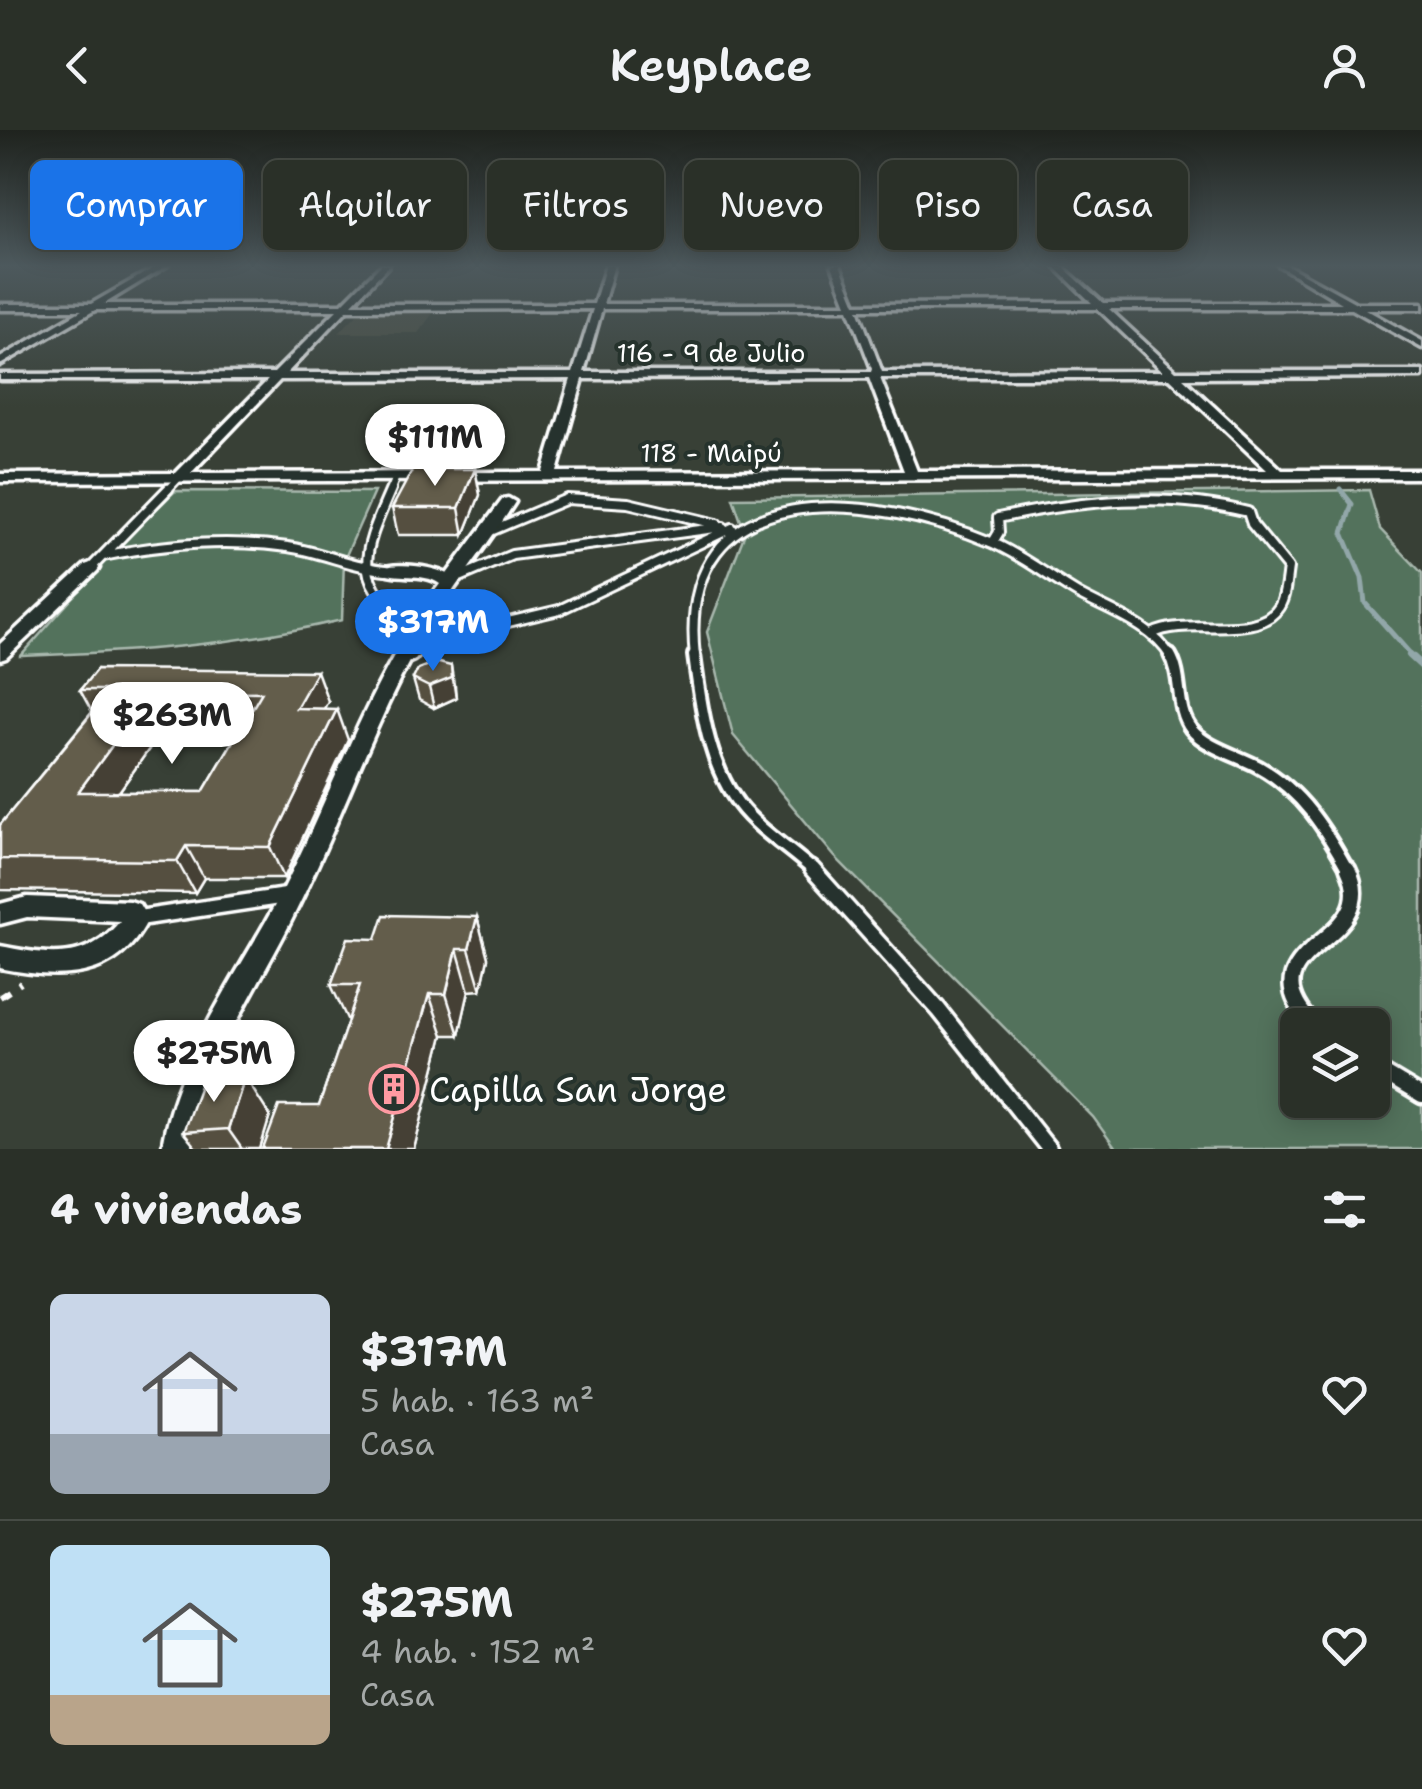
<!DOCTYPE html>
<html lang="es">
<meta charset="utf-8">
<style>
:root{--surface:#2a3028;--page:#323830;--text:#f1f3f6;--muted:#a5a9a8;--line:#464b45;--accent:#1a73e8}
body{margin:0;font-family:"Shantell Sans",sans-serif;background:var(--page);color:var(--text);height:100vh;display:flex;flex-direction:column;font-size:38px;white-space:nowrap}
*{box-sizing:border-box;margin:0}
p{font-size:32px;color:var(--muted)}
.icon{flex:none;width:55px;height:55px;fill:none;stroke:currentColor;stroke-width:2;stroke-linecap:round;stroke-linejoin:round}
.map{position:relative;height:1019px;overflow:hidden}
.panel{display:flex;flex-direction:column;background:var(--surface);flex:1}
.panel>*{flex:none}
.banner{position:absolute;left:30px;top:30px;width:1362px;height:90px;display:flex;gap:20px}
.fabs{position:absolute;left:1280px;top:878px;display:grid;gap:20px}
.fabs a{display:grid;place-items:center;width:110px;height:110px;border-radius:15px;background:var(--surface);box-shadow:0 5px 25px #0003,0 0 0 2px var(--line);font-size:50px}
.price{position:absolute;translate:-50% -85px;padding:0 22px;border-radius:35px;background:#fff;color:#222;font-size:32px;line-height:65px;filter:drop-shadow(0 2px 5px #0008)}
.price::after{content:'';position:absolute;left:50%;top:60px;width:30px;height:22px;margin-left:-15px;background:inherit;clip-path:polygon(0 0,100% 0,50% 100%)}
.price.active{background:var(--accent);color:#fff}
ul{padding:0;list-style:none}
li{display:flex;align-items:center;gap:30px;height:250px;padding:0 50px}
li+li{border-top:2px solid var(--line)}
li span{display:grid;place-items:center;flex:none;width:280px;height:200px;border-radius:15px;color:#555}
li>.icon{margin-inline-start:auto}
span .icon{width:120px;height:120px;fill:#fffc;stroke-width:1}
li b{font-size:42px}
h2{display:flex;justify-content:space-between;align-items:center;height:120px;padding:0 50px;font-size:42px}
.pill{padding:0 35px;border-radius:15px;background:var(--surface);box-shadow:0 5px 25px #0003,0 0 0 2px var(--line);font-size:35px;line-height:90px}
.pill.active{background:var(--accent);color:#fff}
header{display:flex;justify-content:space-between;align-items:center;height:130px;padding:0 50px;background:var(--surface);font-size:45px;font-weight:600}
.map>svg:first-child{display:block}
.built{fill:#494d41}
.green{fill:#53725c;stroke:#a9b8ae;stroke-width:2.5;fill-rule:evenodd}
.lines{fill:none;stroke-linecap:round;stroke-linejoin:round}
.stream-far1{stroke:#92a7a9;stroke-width:5}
.stream{stroke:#92a7a9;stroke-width:8}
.lane-far3-casing{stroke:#fff;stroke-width:11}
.lane-far2-casing{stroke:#fff;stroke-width:14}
.lane-far1-casing{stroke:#fff;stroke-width:18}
.lane-casing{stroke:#fff;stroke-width:21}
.street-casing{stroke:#fff;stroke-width:7}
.path{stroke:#fff;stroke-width:6;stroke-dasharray:11 11;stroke-linecap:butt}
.lane-far3{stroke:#26332d;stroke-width:6}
.lane-far2{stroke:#26332d;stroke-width:8}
.lane-far1{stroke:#26332d;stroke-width:10}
.lane{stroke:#26332d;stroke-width:14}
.street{fill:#26332d;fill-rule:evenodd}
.wall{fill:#555041;stroke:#fff;stroke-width:2.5;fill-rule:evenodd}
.shaded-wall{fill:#454135;stroke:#fff;stroke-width:2.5}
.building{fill:#635d4c;stroke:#fff;stroke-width:2.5;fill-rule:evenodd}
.labels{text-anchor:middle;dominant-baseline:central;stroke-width:8;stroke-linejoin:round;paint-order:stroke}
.far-street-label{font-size:25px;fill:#fff;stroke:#26332d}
.near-poi-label{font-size:35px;fill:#fff;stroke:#26332d;text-anchor:start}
</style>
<header><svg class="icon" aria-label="back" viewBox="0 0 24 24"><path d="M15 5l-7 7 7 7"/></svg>Keyplace<svg class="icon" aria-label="person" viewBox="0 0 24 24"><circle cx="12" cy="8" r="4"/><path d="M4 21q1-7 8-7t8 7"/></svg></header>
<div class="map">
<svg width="1422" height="1019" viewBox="0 0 1422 1019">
<rect width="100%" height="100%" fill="#384036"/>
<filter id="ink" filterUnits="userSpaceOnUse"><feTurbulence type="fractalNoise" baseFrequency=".01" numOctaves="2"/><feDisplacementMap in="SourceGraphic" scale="20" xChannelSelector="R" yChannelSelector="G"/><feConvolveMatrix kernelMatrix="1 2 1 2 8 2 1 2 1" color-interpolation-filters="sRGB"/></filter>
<g filter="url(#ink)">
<path class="built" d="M 364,182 L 434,182 L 418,203 L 339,203 L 357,184 Z"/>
<path class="green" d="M 1369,360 L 1380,399 L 1422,443 L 1422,1019 L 1116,1019 L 1093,987 L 835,727 L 733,605 L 707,502 L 745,403 L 733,368 ZM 1298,895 L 1372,895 L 1372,970 L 1298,970 Z
M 175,361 L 374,362 L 344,430 L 342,490 C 230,516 135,522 21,526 L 114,421 Z"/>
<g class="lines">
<path class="stream-far1" d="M 1340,359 L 1352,374 L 1343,403 L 1362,448 L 1365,473 L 1413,527"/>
<path class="stream" d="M 1410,525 L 1422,536"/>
<g class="lane-far3-casing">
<path id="lane-far3" d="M 166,362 L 179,348
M 390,362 L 396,347"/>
</g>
<g class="lane-far2-casing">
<path id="lane-far2" d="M 391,359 C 361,428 349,452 419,498
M 488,402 L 567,369 L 628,373 L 717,394
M 993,412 L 999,402 L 998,388 C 1079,371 1167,361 1248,382 L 1252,394 L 1288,438 C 1286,450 1286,466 1279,477 C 1257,512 1188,485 1152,504
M 103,426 C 163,414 227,409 288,417 C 322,422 352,437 386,440
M 91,438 L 168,359
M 455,449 L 512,425 L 723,397
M 407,527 L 457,504 L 559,480 L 732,398
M 695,527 C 674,337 876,364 993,413 C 1023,426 1049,447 1078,464 C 1110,482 1151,494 1171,527"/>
</g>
<g class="lane-far1-casing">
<path id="lane-far1" d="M 694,525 C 701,579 709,645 749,686 C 769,707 794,722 815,742
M 1170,525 C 1183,547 1175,578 1191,599 C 1205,617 1239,626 1259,637 C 1302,661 1326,700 1349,742
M 405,528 L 412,525"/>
</g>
<g class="lane-casing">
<path id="lane" d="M 812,739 L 939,880 L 1049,1019
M 139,788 L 286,766
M 1313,895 C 1238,816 1385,815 1348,739
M 1372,936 L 1422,966"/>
</g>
<g class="street-casing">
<path id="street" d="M 159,135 L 168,135 L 104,174 L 342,174 L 381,135 L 389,135 L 352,174 L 594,174 L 606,135 L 614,135 L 603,174 L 847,174 L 832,135 L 840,135 L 856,174 L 1092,173 L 1053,135 L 1061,135 L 1103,173 L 1342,173 L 1278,135 L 1287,135 L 1356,173 L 1422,173 L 1422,179 L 1365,179 L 1422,211 L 1422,218 L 1352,179 L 1109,179 L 1176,241 L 1422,241 L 1422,247 L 1183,248 L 1282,340 L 1422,340 L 1422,348 L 0,352 L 0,344 L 176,343 L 268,250 L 0,250 L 0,244 L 274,243 L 337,180 L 95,180 L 0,235 L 0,228 L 82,180 L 0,180 L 0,174 L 91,174 ZM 593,179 L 573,243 L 287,243 L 347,180 ZM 602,179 L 849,179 L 872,239 L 871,242 L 584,242 ZM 858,179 L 1098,179 L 1163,241 L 882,242 ZM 869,248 L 904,341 L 557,342 L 583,249 ZM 880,248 L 1170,248 L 1267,340 L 917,341 ZM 571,249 L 543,342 L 191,343 L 280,250 Z
M 508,368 L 515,372 C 482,424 442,470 413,524 C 367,610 336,702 292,789 C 256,862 202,937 192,1019 L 162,1019 C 175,927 242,840 284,758 C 335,657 371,546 440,454 C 422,441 396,451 378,440 C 393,431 431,436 447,444 L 503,369 Z
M 91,433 L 97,435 L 99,438 L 97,441 L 6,528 L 0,530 L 0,514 L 85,435 Z
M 27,767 L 130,771 L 139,774 L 148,789 C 118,852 59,850 0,838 L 0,816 C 48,825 86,833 120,791 L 27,787 L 0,794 L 0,774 Z"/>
</g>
<path class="path" d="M 0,867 L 21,853"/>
<use href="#lane-far3" class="lane-far3"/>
<use href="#lane-far2" class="lane-far2"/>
<use href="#lane-far1" class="lane-far1"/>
<use href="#lane" class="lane"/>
<use href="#street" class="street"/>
</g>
<path class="wall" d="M 475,339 L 480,365 L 464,405 L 398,405 L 392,378 Z
M 97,539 L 328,571 L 324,578 L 348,610 L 284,748 L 204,748 L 195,763 L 0,760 L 0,695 L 92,582 L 80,560 ZM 168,592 L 244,592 L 203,662 L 119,662 Z
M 413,549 L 455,556 L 456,568 L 434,578 L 419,570 Z
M 477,787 L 488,828 L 481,860 L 469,861 L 459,905 L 443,905 L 414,1019 L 263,1019 L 319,976 L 348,891 L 331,855 L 376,809 Z
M 270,986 L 260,1019 L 197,1019 L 183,1002 Z"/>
<path class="shaded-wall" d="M 475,339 L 480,365 L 464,405 L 459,378 Z
M 451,536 L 456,568 L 434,578 L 429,557 Z
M 317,541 L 328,571 L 308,609 L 296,578 Z
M 152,561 L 168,592 L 97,693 L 78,662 Z
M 337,579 L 348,610 L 284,748 L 270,717 Z
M 186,716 L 204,748 L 195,763 L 177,731 Z
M 477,787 L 488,828 L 481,860 L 469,819 Z
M 457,819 L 469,861 L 459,905 L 446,864 Z
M 429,864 L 443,905 L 414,1019 L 386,1019 Z
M 245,947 L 270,986 L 260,1019 L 242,1019 L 228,999 Z"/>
<path class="building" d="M 413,339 L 475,339 L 459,378 L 392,378 Z
M 435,532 L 451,536 L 452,548 L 429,557 L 413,549 L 418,539 Z
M 97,539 L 317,541 L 296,578 L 337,579 L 270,717 L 186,716 L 177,731 L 0,729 L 0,695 L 111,560 L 80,560 ZM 152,561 L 262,562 L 203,662 L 78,662 Z
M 384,785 L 477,787 L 469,819 L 457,819 L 446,864 L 429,864 L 386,1019 L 263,1019 L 279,976 L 319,976 L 360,855 L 331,855 L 348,808 L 376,809 Z
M 245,947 L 228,999 L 183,1002 L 202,950 Z"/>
</g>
<linearGradient id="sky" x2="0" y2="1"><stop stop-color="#1f231e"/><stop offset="0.49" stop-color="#4d595d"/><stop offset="1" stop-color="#4d595d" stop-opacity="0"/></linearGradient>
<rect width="1422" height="277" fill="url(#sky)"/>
<defs>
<g id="building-ring" transform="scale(2.5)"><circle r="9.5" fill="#26332d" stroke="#ff9aa2" stroke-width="1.5"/><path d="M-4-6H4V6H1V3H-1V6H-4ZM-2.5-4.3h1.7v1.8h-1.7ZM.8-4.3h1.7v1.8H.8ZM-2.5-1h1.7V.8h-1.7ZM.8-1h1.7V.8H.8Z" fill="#ff9aa2"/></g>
</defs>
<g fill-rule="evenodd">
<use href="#building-ring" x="394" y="959"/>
</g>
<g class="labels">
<g class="far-street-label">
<text x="711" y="223">116 - 9 de Julio</text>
<text x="711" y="323">118 - Maipú</text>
</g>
<g class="near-poi-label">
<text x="429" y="959">Capilla San Jorge</text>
</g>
</g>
</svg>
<div class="fabs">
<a><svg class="icon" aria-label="layers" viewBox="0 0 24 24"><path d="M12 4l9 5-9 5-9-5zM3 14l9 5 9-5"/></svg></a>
</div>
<b class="price" style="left:435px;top:359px">$111M</b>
<b class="price active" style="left:433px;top:544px">$317M</b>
<b class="price" style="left:172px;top:637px">$263M</b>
<b class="price" style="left:214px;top:975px">$275M</b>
<div class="banner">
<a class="pill active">Comprar</a>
<a class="pill">Alquilar</a>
<a class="pill">Filtros</a>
<a class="pill">Nuevo</a>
<a class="pill">Piso</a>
<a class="pill">Casa</a>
</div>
</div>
<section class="panel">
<h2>4 viviendas<svg class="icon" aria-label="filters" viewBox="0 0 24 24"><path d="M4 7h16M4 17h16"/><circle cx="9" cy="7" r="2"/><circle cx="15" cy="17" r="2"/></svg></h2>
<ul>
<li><span style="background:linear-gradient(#c9d6e8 70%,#9aa5b1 0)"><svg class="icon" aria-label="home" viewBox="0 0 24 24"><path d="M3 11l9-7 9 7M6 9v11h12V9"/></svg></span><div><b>$317M</b><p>5 hab. · 163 m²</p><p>Casa</p></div><svg class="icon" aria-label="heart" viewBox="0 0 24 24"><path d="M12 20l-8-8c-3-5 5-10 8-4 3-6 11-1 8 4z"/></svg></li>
<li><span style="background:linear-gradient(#bfe0f5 75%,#b9a48a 0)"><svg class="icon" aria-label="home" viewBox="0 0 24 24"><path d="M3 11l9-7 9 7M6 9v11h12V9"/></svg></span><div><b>$275M</b><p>4 hab. · 152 m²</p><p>Casa</p></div><svg class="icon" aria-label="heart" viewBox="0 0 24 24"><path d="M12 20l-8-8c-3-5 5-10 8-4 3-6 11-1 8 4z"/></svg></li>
</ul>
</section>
